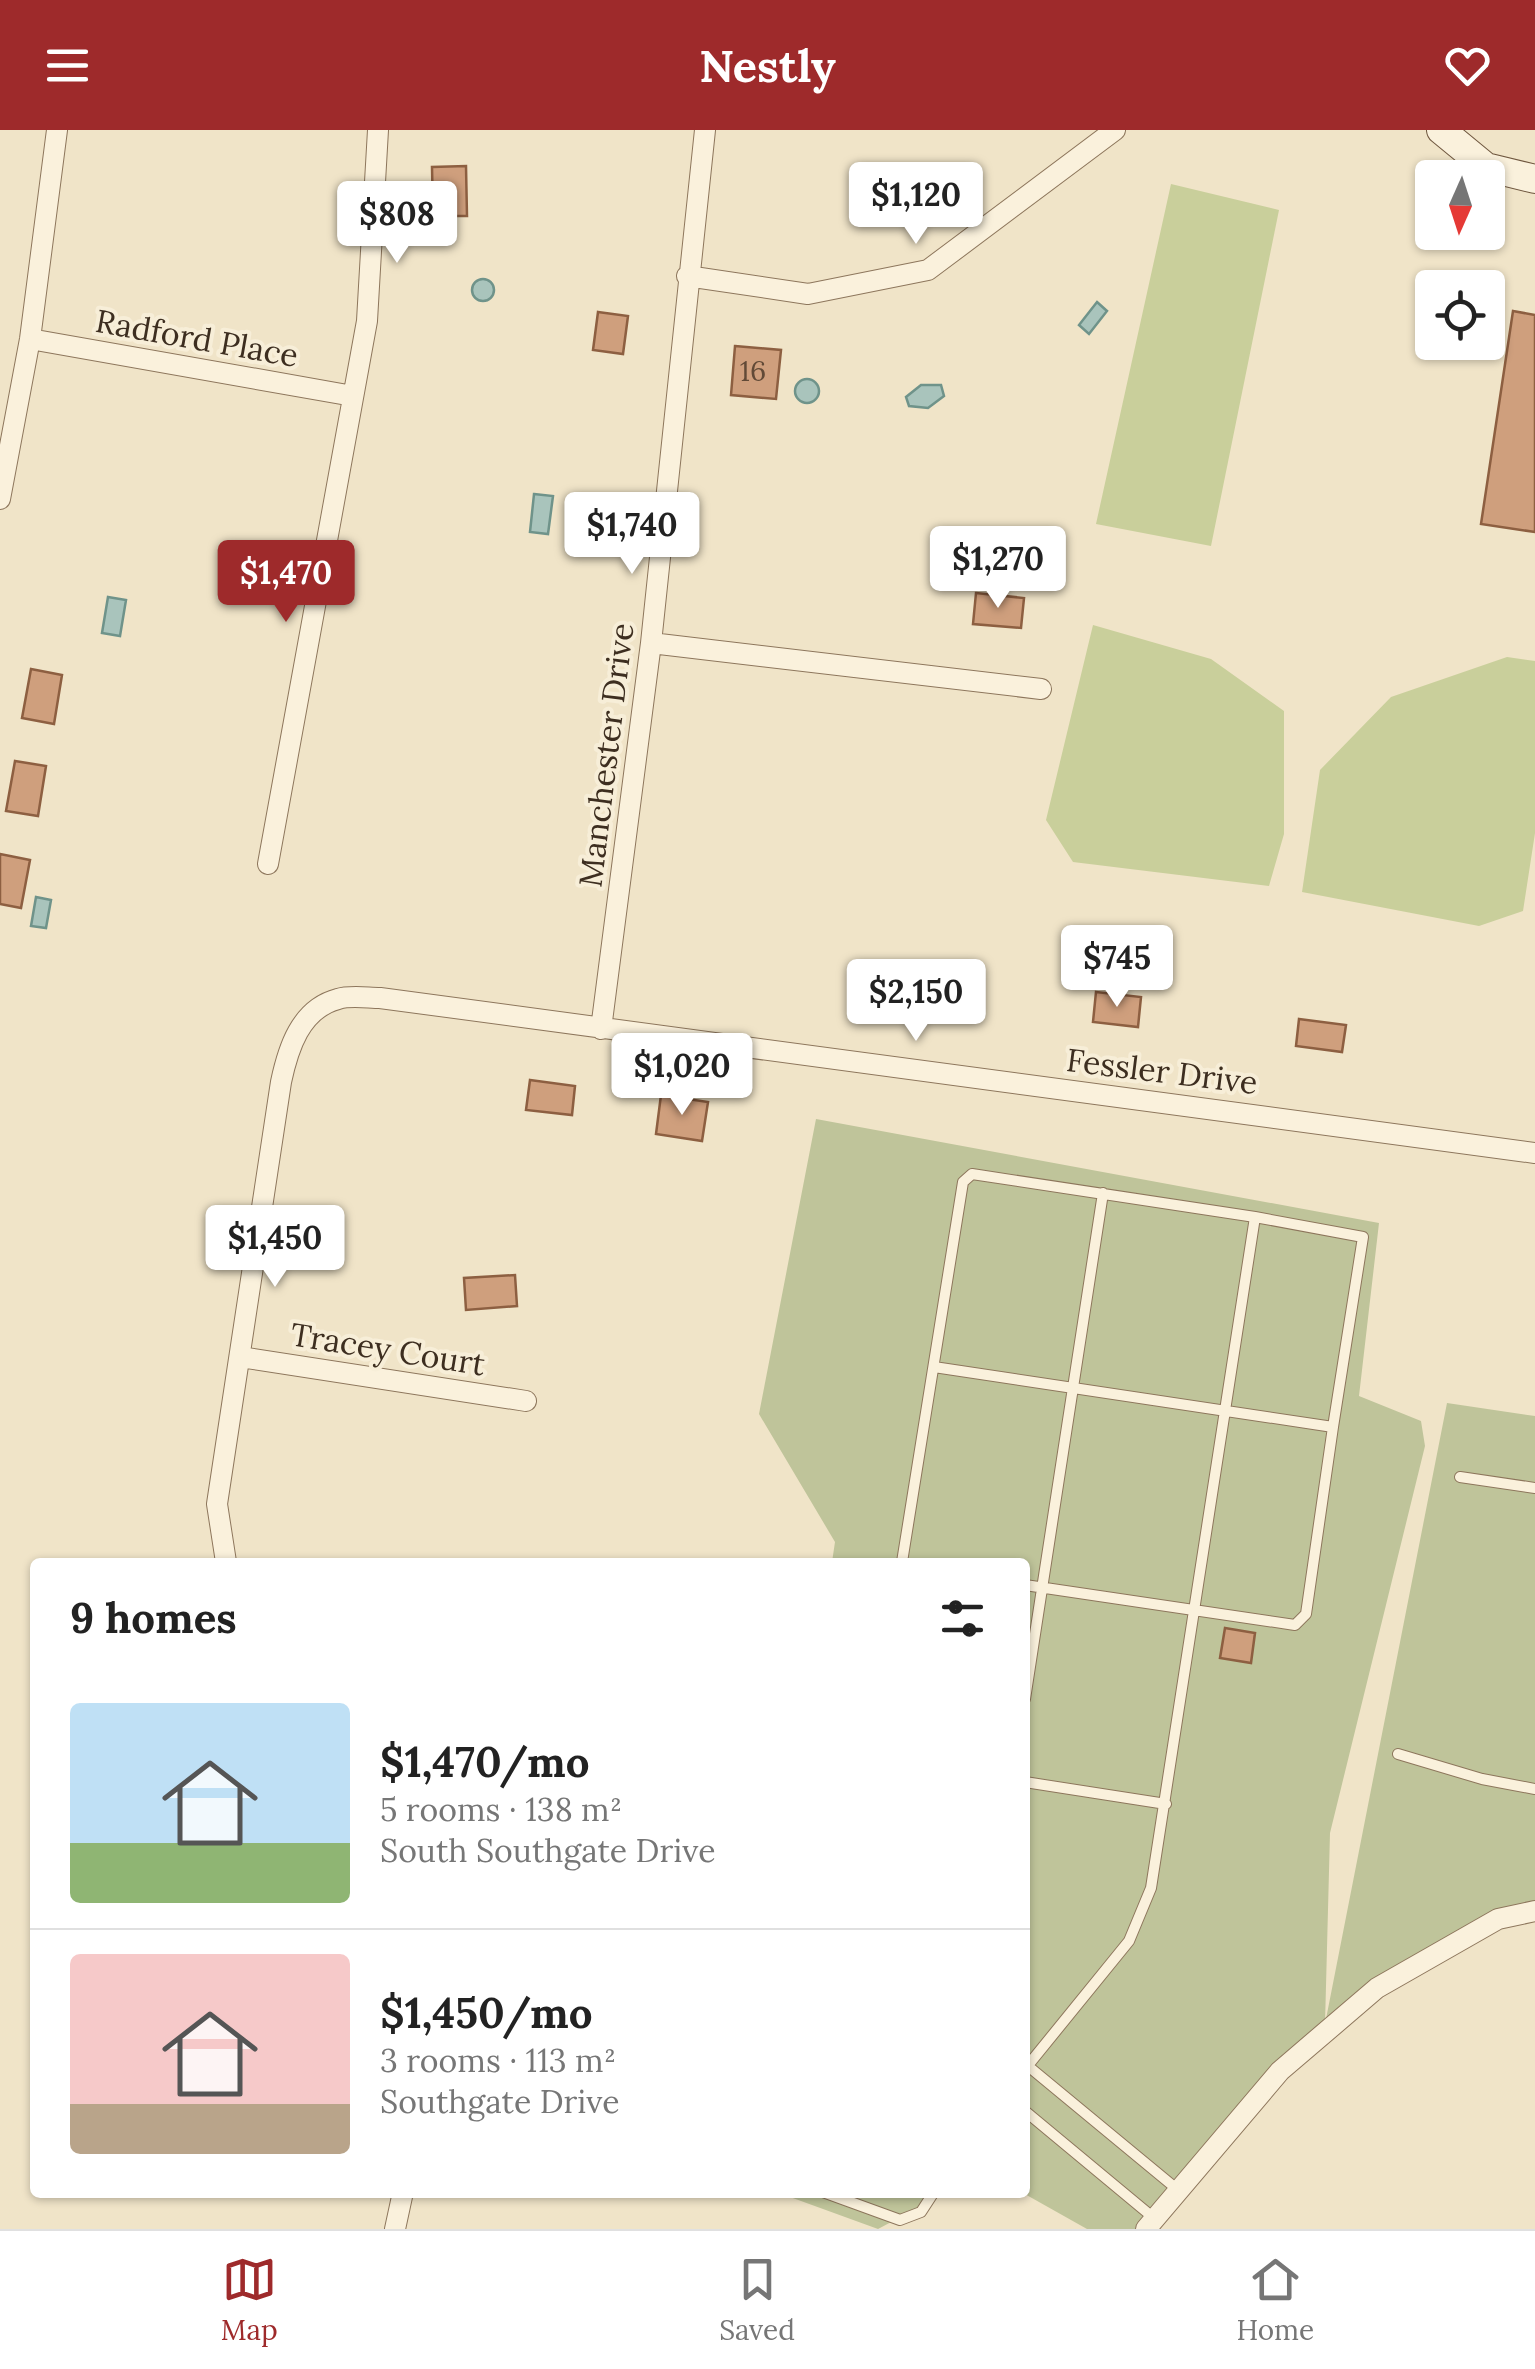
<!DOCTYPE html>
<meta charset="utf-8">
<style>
:root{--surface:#fff;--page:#f2f2f2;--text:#222;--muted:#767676;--line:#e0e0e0;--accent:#9e2a2b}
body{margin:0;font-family:Lora,serif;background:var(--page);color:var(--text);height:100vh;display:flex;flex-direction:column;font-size:38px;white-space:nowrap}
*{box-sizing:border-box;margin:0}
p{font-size:32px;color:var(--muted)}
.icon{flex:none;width:55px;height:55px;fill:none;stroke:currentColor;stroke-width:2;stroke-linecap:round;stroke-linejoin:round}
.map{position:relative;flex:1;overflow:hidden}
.sheet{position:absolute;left:30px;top:1428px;width:1000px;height:640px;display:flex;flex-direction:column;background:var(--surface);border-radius:10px;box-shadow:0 2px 8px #0004}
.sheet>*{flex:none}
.needle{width:65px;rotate:183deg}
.controls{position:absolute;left:1415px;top:30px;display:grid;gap:20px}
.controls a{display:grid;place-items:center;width:90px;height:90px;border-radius:10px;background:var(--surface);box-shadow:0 2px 8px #0004;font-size:50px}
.price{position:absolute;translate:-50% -85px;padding:0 22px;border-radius:10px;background:#fff;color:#222;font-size:32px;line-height:65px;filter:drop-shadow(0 2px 5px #0008)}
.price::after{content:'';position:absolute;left:50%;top:60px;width:30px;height:22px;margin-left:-15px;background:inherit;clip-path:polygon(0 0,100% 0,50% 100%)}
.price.selected{background:var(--accent);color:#fff}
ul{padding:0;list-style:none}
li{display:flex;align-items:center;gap:30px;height:250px;padding:0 40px}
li+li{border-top:2px solid var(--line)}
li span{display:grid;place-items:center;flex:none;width:280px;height:200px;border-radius:10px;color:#555}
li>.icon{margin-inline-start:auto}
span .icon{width:120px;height:120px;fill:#fffc;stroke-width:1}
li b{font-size:42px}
h2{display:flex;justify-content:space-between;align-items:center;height:120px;padding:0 40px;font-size:42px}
header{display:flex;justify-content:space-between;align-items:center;height:130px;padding:0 40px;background:var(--accent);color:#fff;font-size:45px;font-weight:700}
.menu{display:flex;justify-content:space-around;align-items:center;height:140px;border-top:2px solid var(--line);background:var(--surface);font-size:28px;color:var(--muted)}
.menu a{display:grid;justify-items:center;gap:5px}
.menu .selected{color:var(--accent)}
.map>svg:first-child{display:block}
.green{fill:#c9cf9b}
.cemetery{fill:#bfc49a}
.water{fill:#a9c4bc;stroke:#6f938a;stroke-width:2.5}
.building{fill:#cf9f7d;stroke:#8d5f41;stroke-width:2.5}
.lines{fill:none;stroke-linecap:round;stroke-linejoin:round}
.lane-casing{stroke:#8d765c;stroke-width:12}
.street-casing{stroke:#8d765c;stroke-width:22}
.secondary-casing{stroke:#6f573f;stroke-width:30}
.lane{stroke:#faf1dc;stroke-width:10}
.street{stroke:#faf1dc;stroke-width:20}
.secondary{stroke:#faf1dc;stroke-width:28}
.labels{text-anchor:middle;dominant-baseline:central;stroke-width:8;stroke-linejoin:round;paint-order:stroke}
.number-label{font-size:28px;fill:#624a37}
.street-label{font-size:32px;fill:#3d2e20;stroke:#f7eed8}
</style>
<header><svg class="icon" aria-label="menu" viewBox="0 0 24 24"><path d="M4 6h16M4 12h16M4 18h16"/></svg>Nestly<svg class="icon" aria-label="heart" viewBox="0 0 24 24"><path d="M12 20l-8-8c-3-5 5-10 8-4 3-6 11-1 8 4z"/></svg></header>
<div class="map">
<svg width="1535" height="2099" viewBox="0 0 1535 2099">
<rect width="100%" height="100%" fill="#f0e4c8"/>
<path class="green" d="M 1171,54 L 1279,80 L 1211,416 L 1096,394 Z
M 1093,495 L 1211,529 L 1284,581 L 1284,704 L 1269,756 L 1073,732 L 1046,690 Z
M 1507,527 L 1535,531 L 1535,703 L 1523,781 L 1479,796 L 1302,762 L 1320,640 L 1391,567 Z"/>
<path class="cemetery" d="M 816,989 L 1379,1093 L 1359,1266 L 1421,1291 L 1425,1316 L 1330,1703 L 1325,1894 L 1447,1273 L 1535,1286 L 1535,1781 L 1377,1858 L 1280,1941 L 1146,2099 L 1087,2099 L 1023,2063 L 1025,1432 L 832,1432 L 835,1412 L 759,1284 Z
M 779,2063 L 946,2063 L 878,2099 Z"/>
<path class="water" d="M472 160a11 11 0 1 1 22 0a11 11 0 1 1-22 0Z
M 1097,172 L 1107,181 L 1089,204 L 1079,195 Z
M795 261a12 12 0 1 1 24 0a12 12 0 1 1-24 0Z
M 921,255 L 941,255 L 944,266 L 928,278 L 909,276 L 906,267 Z
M 534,364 L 553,366 L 548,404 L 530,402 Z
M 1014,421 L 1032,423 L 1029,456 L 1011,455 Z
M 108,467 L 126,470 L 120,506 L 102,503 Z
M 36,767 L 51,770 L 46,798 L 31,796 Z"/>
<path class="building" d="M 466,36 L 467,86 L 433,86 L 432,37 Z
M 1513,181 L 1535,185 L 1535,402 L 1481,394 Z
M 598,182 L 628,186 L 623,224 L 593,220 Z
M 735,216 L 781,220 L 776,269 L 731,265 Z
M 976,463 L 1024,468 L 1021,498 L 973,494 Z
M 31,539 L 62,545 L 54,594 L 22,588 Z
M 15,631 L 46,636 L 38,686 L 6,681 Z
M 0,724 L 30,730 L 21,778 L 0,774 Z
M 1096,862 L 1141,867 L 1138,897 L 1093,892 Z
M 1299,889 L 1346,895 L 1342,922 L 1296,916 Z
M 530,950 L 575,956 L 572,985 L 526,980 Z
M 661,965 L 708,972 L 702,1011 L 656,1004 Z
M 515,1145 L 517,1176 L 466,1180 L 464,1148 Z
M 1225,1498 L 1255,1503 L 1251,1533 L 1220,1528 Z"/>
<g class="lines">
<g class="lane-casing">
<path id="lane" d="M 934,1237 L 1333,1297 L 1363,1107 L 1255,1087
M 1460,1347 L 1535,1358
M 902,1432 L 963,1052 L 972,1044 L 1255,1087 L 1151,1758 L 1129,1811 L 1025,1939
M 1025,1455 L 1295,1495 L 1306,1484 L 1333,1297
M 1025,1569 L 1103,1063
M 1398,1624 L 1482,1649 L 1535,1659
M 1025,1652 L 1166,1674
M 1028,1936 L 1178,2060
M 1025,1981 L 1155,2089
M 823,2062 L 900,2090 L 921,2082 L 934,2062"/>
</g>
<g class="street-casing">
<path id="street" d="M 687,146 L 808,164 L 928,140 L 1115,0
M 30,209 L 353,266
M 0,369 L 30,209 L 57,0
M 651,513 L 1041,559
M 268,734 L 367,191 L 378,0
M 601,899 L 651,513 L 705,0
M 240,1227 L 526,1271
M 226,1432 L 217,1374 L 281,952 C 288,919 300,879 338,869 C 350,865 368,868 380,868 L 1535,1023
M 395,2099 L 403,2062
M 1146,2099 L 1280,1941 L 1377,1858 L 1498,1789 L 1535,1781"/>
</g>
<g class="secondary-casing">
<path id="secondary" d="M 1441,0 L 1486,37 L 1535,49"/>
</g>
<use href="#lane" class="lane"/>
<use href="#street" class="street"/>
<use href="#secondary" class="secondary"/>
</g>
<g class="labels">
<g class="number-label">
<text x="753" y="241">16</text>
</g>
<g class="street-label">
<text transform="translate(197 208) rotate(10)">Radford Place</text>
<text transform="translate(606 625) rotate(-83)">Manchester Drive</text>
<text transform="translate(1162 941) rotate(7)">Fessler Drive</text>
<text transform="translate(388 1219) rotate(9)">Tracey Court</text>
</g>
</g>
</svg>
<div class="controls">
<a><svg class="needle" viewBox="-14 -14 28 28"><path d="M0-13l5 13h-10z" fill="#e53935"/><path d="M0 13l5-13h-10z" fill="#767676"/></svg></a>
<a><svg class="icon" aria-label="locate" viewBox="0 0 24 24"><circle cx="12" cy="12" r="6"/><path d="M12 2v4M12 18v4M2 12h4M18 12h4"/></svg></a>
</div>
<b class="price" style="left:916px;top:117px">$1,120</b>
<b class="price" style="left:397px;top:136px">$808</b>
<b class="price" style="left:632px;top:447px">$1,740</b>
<b class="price" style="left:998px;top:481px">$1,270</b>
<b class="price selected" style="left:286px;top:495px">$1,470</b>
<b class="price" style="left:1117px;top:880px">$745</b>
<b class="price" style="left:916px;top:914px">$2,150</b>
<b class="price" style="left:682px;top:988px">$1,020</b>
<b class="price" style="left:275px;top:1160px">$1,450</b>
<section class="sheet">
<h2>9 homes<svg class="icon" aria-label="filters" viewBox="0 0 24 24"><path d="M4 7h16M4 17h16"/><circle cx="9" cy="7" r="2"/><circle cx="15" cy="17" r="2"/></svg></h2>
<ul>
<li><span style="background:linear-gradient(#bfe0f5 70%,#8fb573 0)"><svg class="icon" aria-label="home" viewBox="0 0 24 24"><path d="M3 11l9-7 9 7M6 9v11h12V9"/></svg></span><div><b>$1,470/mo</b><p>5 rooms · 138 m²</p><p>South Southgate Drive</p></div></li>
<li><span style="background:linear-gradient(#f6c9c9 75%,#b9a48a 0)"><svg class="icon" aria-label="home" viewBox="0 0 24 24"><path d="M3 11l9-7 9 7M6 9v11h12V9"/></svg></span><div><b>$1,450/mo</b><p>3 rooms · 113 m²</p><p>Southgate Drive</p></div></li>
</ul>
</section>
</div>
<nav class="menu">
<a class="selected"><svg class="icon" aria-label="map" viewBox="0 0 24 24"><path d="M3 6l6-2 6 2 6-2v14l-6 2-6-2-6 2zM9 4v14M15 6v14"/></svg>Map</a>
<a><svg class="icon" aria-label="saved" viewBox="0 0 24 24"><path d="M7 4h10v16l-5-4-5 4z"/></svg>Saved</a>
<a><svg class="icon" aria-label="home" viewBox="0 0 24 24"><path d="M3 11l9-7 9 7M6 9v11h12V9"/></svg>Home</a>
</nav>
